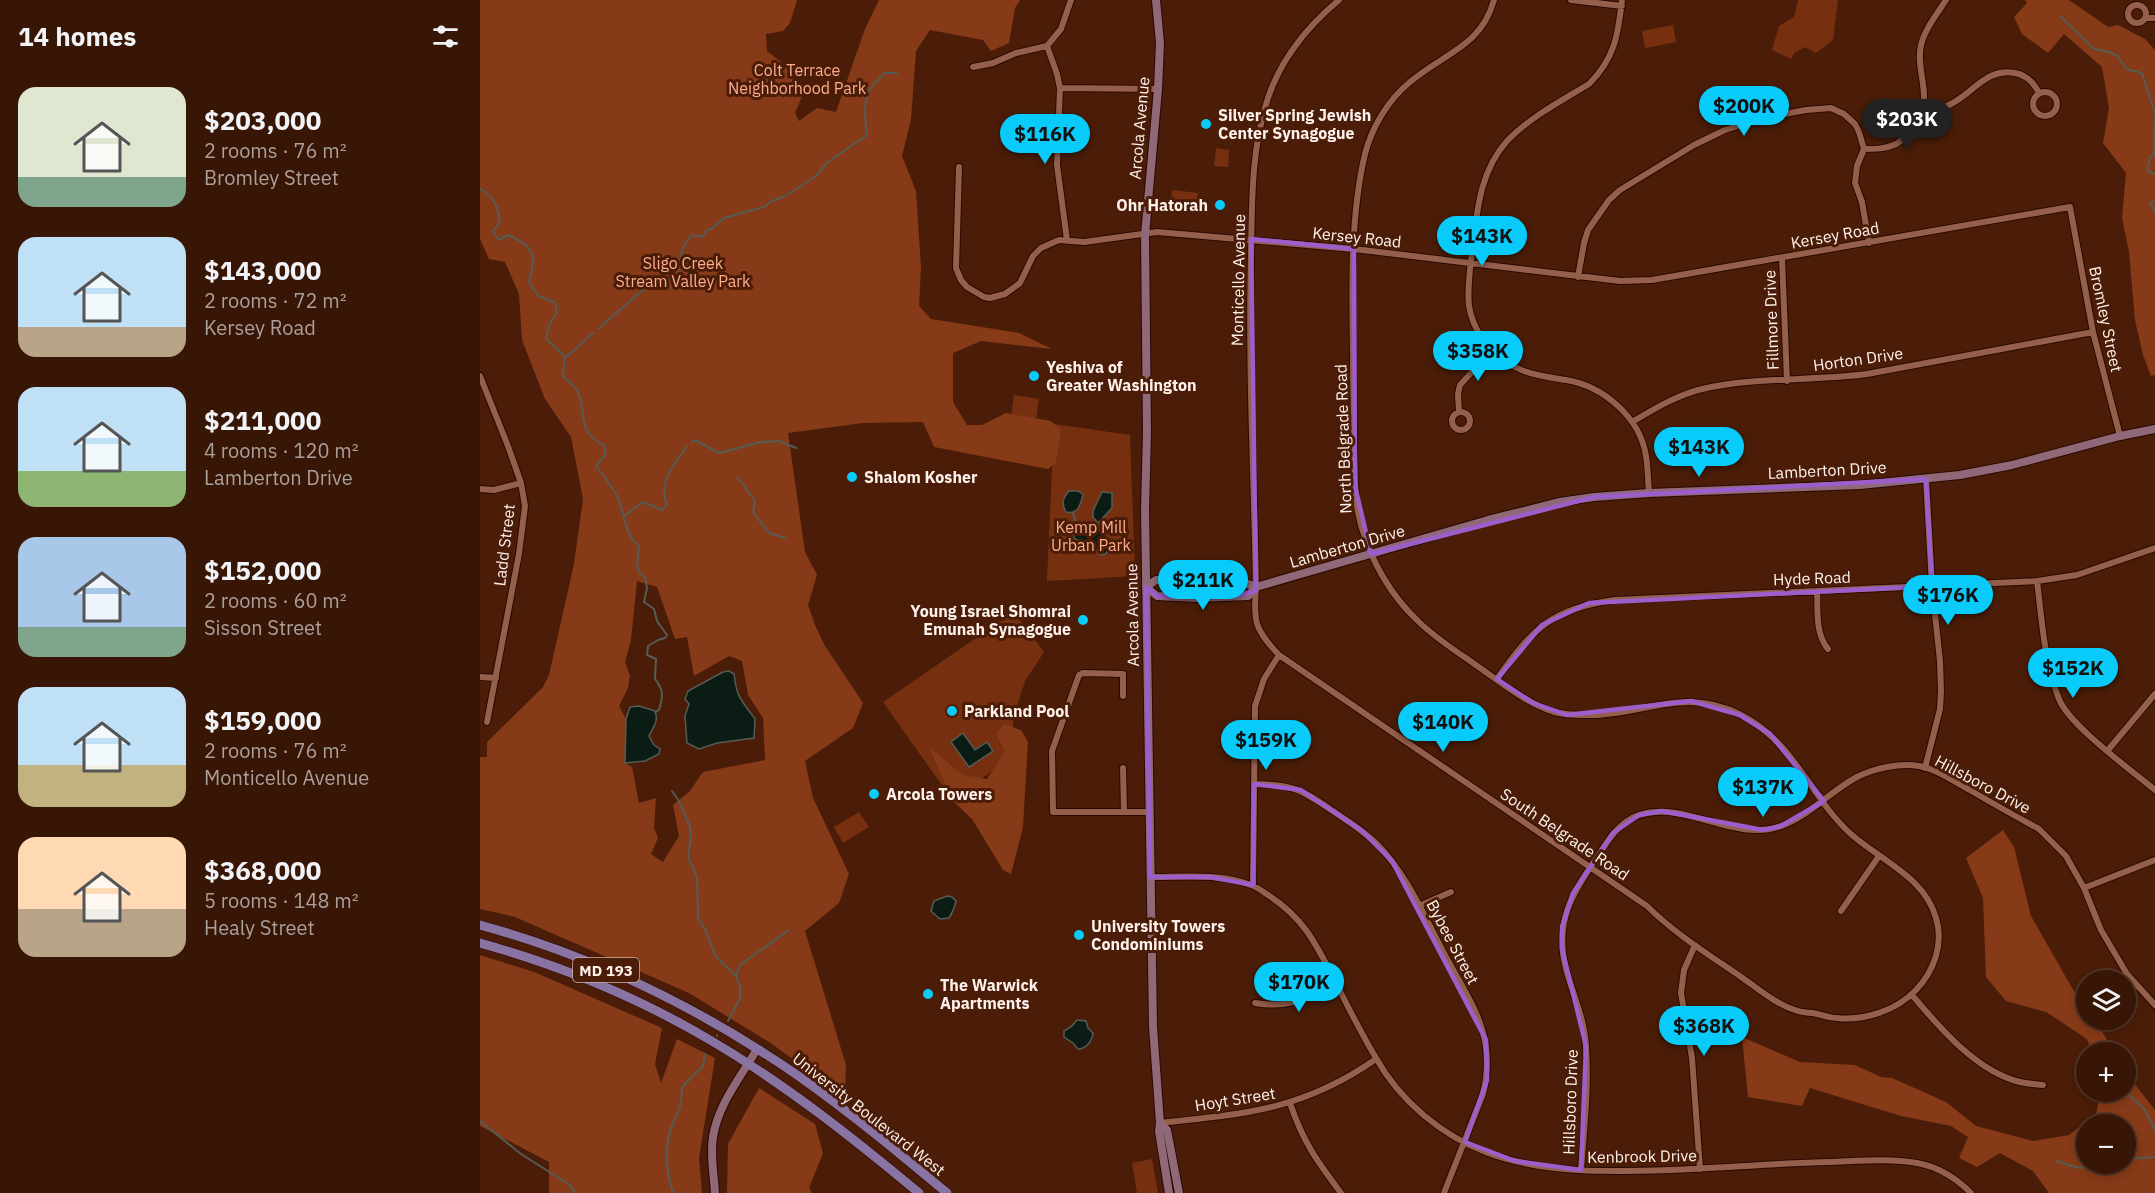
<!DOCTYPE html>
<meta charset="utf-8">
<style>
:root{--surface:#381606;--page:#3f1f10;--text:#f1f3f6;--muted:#ab9f9b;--line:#523528;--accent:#08cbfa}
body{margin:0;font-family:"IBM Plex Sans",sans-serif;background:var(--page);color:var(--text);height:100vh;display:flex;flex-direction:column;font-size:22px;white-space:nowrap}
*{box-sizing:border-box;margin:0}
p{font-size:20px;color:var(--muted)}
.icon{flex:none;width:33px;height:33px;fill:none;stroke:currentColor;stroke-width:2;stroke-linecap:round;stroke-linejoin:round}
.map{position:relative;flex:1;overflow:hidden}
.details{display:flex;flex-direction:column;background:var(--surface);width:480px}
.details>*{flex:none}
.tools{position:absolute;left:1596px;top:970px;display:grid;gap:12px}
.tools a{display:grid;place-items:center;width:60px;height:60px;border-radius:50%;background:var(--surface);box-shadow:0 3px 9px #0003,0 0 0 2px var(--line);font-size:30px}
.price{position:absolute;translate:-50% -51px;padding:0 14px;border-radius:21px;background:var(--accent);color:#111;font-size:20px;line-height:39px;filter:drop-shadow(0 2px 3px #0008)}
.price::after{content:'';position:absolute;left:50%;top:36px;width:18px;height:14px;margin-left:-9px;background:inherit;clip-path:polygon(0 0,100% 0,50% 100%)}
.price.current{background:#222;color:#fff}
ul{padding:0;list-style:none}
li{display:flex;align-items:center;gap:18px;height:150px;padding:0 18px}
li span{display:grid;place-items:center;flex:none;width:168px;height:120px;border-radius:18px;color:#555}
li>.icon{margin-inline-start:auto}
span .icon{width:72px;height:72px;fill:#fffc;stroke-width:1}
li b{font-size:26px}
h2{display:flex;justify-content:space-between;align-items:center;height:72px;padding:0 18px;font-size:26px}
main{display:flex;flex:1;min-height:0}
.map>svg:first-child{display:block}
.green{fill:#77300f}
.forest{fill:#863a17;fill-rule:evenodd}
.water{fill:#0b1c14;stroke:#545c55;stroke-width:1.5}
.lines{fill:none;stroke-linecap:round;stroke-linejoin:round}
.stream{stroke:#545c55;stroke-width:2}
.street-casing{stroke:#2b0900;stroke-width:8}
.secondary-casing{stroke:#2b0900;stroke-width:10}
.primary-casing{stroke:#2b0900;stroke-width:10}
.street{stroke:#95604b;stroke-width:6}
.secondary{stroke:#8f6977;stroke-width:8}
.primary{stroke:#8973a3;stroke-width:9}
.marked{fill:none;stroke:#9c5eca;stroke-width:4.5;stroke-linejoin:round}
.poi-dot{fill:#08cbfa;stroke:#4b1d08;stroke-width:2}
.labels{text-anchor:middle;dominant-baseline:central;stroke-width:6;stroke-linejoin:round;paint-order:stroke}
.shield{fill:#4b1d08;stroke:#c9b2a8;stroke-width:1.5}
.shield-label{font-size:15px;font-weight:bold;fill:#fff2ed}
.park-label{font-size:16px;fill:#fcac8c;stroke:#4b1d08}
.poi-label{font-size:16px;font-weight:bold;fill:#fff2ed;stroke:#4b1d08;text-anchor:start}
.street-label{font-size:16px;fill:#fff2ed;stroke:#4b1d08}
</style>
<main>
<section class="details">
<h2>14 homes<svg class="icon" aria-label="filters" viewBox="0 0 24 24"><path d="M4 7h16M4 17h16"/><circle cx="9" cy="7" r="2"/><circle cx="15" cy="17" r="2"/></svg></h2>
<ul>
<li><span style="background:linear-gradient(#dfe7d0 75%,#7fa58c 0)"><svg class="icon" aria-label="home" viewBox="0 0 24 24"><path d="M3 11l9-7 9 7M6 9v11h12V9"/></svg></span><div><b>$203,000</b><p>2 rooms · 76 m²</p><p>Bromley Street</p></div></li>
<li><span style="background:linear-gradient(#bfe0f5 75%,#b9a48a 0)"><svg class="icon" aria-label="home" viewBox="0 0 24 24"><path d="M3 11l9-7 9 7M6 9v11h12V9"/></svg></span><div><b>$143,000</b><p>2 rooms · 72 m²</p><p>Kersey Road</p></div></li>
<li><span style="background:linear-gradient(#bfe0f5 70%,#8fb573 0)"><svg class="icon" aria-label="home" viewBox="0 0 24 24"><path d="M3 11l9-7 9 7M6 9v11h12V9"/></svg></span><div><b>$211,000</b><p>4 rooms · 120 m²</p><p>Lamberton Drive</p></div></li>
<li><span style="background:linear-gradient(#a9c7e8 75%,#7fa58c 0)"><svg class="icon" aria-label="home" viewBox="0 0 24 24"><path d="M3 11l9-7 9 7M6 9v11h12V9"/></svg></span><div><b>$152,000</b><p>2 rooms · 60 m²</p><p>Sisson Street</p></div></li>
<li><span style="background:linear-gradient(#bfe0f5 65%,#c2b280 0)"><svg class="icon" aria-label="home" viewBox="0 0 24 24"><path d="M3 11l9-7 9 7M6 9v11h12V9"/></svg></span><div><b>$159,000</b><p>2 rooms · 76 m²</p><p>Monticello Avenue</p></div></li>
<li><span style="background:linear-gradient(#ffd9b3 60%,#b9a48a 0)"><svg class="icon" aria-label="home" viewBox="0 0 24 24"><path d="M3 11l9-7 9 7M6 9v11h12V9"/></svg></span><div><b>$368,000</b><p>5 rooms · 148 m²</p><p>Healy Street</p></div></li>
</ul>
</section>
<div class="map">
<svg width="1675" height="1193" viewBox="0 0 1675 1193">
<rect width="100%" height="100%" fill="#4b1d08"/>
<path class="green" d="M 1318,0 L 1358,0 L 1353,40 L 1336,53 L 1325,47 L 1314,53 L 1311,59 L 1292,50 L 1299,26 L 1314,17 Z
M 1193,25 L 1196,42 L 1165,48 L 1162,31 Z
M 736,148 L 749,150 L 748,167 L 734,166 Z
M 692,190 L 718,193 L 715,213 L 690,209 Z
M 534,395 L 559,399 L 556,419 L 531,416 Z
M 574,424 L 650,435 L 655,576 L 567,581 Z
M 534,612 L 564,652 L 545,681 L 533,719 L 533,758 L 471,798 L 403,702 Z
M 379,812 L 389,827 L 363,843 L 354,827 Z
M 672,1159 L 678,1193 L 657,1193 L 652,1163 Z"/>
<path class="forest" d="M 0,0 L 317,0 L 310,23 L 303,31 L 286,34 L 287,51 L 305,65 L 323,94 L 315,113 L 319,121 L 337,108 L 356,112 L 385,29 L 399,0 L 540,0 L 535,8 L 529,43 L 511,51 L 503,40 L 450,30 L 436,51 L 431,119 L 422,156 L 436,191 L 441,268 L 439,306 L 451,319 L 539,333 L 572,349 L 501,341 L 473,353 L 473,402 L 487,425 L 502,425 L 526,413 L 571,421 L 581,431 L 576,462 L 568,469 L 454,447 L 443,422 L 383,423 L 308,433 L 325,552 L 337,575 L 328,605 L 335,625 L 345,646 L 383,703 L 373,728 L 325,761 L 333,798 L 369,874 L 359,903 L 325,931 L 366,1065 L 365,1092 L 350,1086 L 292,1044 L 209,993 L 35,917 L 0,909 L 0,757 L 7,757 L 7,742 L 63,687 L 69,675 L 94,564 L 103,499 L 91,437 L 65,399 L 42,340 L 39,294 L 25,262 L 9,259 L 0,239 ZM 157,581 L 177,587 L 195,639 L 207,637 L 214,676 L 249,656 L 262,661 L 268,695 L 283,718 L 285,760 L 223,772 L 209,792 L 193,805 L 199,836 L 183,862 L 171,854 L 178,838 L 174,828 L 176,798 L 159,803 L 152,767 L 145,763 L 146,719 L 139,706 L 148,688 L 150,676 L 145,662 L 151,640 Z
M 1545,0 L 1589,0 L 1628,27 L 1638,25 L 1665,39 L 1675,50 L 1675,375 L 1671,376 L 1663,355 L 1655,320 L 1649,252 L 1642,218 L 1646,173 L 1623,143 L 1629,108 L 1622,67 L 1584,34 L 1568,53 L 1542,34 L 1534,17 L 1547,3 Z
M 524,724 L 541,730 L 548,742 L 543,827 L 531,874 L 523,870 L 492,819 L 473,801 L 449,747 L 483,775 L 507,779 L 525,752 L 516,733 Z
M 1523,830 L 1534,847 L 1551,916 L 1592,988 L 1606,1008 L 1606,1020 L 1615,1020 L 1635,1053 L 1612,1053 L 1607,1039 L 1566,1012 L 1526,1001 L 1506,977 L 1503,898 L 1486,858 Z
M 0,955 L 54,972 L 182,1028 L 175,1064 L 181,1083 L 197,1039 L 235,1058 L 219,1158 L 222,1193 L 69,1193 L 69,1162 L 0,1126 Z
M 1262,1037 L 1320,1062 L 1375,1065 L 1401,1077 L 1412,1078 L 1466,1102 L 1496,1126 L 1553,1141 L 1589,1135 L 1616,1114 L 1621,1092 L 1646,1092 L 1646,1073 L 1675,1110 L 1675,1193 L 1569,1193 L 1553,1171 L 1520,1153 L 1497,1167 L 1479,1158 L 1488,1137 L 1471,1126 L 1421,1116 L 1330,1088 L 1322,1106 L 1268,1097 ZM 1606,1125 L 1646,1125 L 1646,1164 L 1606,1164 Z
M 279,1088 L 335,1124 L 343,1153 L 329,1188 L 332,1193 L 247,1193 L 248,1144 Z"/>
<path class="water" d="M 598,491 L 603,494 C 601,504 598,515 586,512 C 581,503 583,498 589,491 Z
M 622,492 L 632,493 L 632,508 L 618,523 L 613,517 L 613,511 Z
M 615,525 C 622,529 627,540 630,548 L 625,554 L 621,555 L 610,544 L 595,539 L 593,535 L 595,529 L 600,527 L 603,530 L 610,532 L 614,529 Z
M 249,671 L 254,674 C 257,699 261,699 275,719 L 274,738 L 237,743 L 219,749 L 207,743 L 205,716 L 209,704 L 205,699 L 208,691 L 243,672 Z
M 159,706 L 175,711 C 179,723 173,726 169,736 L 174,745 L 180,749 L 179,754 L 165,761 L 145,763 L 146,719 L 150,707 Z
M 483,733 L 495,750 L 507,742 L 513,751 L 489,767 L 471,742 Z
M 467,896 L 472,897 L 476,901 C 475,906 472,913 469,918 L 460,919 L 451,911 L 454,901 Z
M 597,1020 L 606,1021 L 608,1028 L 613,1033 C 612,1041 606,1049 598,1049 L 593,1043 L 584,1037 L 584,1031 L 592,1026 Z"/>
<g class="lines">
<path class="stream" d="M 1580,16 L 1614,49 L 1629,52 L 1638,56 L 1646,69 L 1662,73 L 1675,113
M 1675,115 L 1674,155 L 1670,157 L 1667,171 L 1675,174
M 0,189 C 14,195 18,208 20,222 L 13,231 L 18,240 L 29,235 C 56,249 56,254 49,282 L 58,296 L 75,302 L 77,313 L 69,325 L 66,339 L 85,356 L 83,377 C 87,380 91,383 94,386 C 110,405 92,430 125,446 L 125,455 L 116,466 C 124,476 132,486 138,498 C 145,514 144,534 159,546 L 157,566 L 160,574 L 165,577 L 167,588 L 164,602 L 174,609 L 177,621 L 187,635 L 185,638 L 178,640 L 168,646 L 167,655 L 176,659 L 175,679 C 184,690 183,697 179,710 L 175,712
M 1675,200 L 1670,204 L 1675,212
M 118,329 L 167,286 L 197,278 L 202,250 L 211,235 L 222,237 L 226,231 L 234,227 L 244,218 L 284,207 L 290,202 L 305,196 L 336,176 L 348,162 L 387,135 C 385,119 382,103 391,88 C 394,83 400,79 404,73 L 417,73
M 86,356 L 90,354 L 113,333
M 212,443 L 215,440 L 239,453 L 281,442 L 299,441 L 316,448
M 258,478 L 275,501 L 273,512 L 289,533 L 305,538
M 593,513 L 598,530
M 144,516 L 163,502 L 182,510 L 187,505 C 178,480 193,466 207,447
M 192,791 L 199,801 L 210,827 L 211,839 L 208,857 L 217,877 L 218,918 L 225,929 L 236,957 L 256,976 L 260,987 L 260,998 L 248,1021
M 256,976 L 260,965 L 309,930
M 237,1036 L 237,1035
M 1647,1093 L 1664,1109 L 1675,1130
M 0,1121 L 41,1154 L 90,1185 L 95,1193
M 1646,1159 L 1675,1157
M 1576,1161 L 1599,1168 L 1618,1164
M 193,1193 C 186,1170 183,1146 193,1123 C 201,1105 201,1108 202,1087 L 223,1066 L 225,1054"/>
<g class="street-casing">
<path id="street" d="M 859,0 C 828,26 801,59 788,98 C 771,148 772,203 771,256 C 768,366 774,477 776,587 C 773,622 775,630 799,655 L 1167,906 C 1195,934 1231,956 1264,979 C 1280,990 1296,1004 1315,1010 C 1322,1013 1324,1012 1332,1013 C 1340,1014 1349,1018 1357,1018 C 1385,1021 1417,1010 1436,990 C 1454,971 1464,944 1456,918 C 1445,878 1402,861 1372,835 C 1330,798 1316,743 1261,715 C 1204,686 1165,715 1109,715 C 1097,715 1085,715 1074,712 C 1045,703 1018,680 993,663 C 974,650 954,637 938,621 C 911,596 891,561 881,525 C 874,501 875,474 874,448 C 874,416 873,384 873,353 C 872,289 870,217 885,154 C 892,127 908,100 930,82 C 964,53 1001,47 1014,0
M 1091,0 L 1142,6
M 1142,0 C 1138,35 1135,58 1109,84 C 1081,101 1050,117 1027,141 C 999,172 997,213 992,252 C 990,269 987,289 989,306 C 992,323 1000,338 1012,350 C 1035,373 1055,375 1086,380 C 1123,386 1160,417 1166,456 C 1168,468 1168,481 1169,493
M1648 14a9 9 0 1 1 18 0a9 9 0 1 1-18 0Z
M 1665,18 L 1675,18
M 567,46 L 577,74 L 580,88 L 577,165 L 587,240
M 493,67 L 513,63 L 536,53 L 567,46 L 581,29 L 591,0
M 580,88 L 678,89
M1553 104a12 12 0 1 1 24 0a12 12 0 1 1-24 0Z
M 1442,107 L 1465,107 L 1471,104 C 1493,93 1507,67 1535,73 C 1547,75 1554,83 1559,93
M 1384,149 C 1395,149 1406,149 1416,144 C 1428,138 1444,110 1444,97 C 1444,79 1437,63 1441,45 C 1445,29 1457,14 1466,0
M 479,167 L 476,268 L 481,280 L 487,287 L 504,297 L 510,298 L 525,294 L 540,283 L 553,256 L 561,248 L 579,240 L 604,242 L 677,232 L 874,249 L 1140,281 L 1172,280 L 1590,207 L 1613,332 L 1640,436
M 1302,258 L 1307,381
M 1098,277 L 1104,243 L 1108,230 L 1129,200 L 1140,190 L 1214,145 L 1245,130 L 1283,118 L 1326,110 L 1351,108 L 1364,114 L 1375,124 L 1379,132 L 1384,149 L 1377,166 L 1375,183 L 1382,202 L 1389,243
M 0,376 L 28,446 L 41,483 L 45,506 L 39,554 L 7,722
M 979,412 L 978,394 L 980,385 L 1012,350
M972 421a9 9 0 1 1 18 0a9 9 0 1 1-18 0Z
M 1152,422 C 1174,409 1197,395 1222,389 C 1274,377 1334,381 1387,374 L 1613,332
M 0,489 L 14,490 L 41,483
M 1557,581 C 1562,620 1564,662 1579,699 C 1589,725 1651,770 1675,790
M 1337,591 C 1338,611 1335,633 1348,649
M 0,677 L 16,678
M 1017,679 C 1052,629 1072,608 1135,600 L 1557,581 L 1597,575 L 1675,548
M 1628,750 L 1675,694
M 643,768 L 644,812 L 573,812 L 572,751 L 599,675 L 603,673 L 643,674 L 643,696
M 1445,768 L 1460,709 L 1461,691 L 1460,661 L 1452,586 L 1446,479
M 774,784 C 815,785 820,789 853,811 C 869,822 884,831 897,844 C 927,874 946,920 966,957 C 992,1005 1017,1036 1003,1094 L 964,1193
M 644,812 L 669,812
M 670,877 C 703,877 739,873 771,885 C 777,887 782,891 788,895 C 824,918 836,944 855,981 C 868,1007 881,1033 896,1058 C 920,1101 962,1136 1008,1153 C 1066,1174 1130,1172 1190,1170 C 1244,1168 1297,1163 1350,1162 C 1378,1161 1410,1158 1437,1163 C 1459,1167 1476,1178 1491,1193
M 773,885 L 775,706 L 784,679 L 799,655
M 1604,888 L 1675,860
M 939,906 L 971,892
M 1361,911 L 1399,856
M 1215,945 L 1204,970 L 1201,993 L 1212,1058 L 1220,1169
M 1432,995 C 1459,1027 1497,1072 1540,1082 C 1548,1084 1556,1084 1563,1085
M 775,1003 C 813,1009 823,998 855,981
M 810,1103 C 823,1142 837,1161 861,1193
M 680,1123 C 765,1114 823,1110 896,1059
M 1101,1170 C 1104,1129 1109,1088 1106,1047 C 1105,1020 1093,995 1086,969 C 1074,922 1092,893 1118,856 C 1128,840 1140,821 1159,815 C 1207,800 1253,843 1301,826 C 1330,816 1350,791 1377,777 C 1395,768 1419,763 1439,766 C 1456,769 1473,781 1488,789 C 1512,803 1535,816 1559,829 L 1586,856 L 1604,888 L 1621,930 L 1647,974 L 1675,1005"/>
</g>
<g class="secondary-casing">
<path id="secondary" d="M 676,0 L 680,43 L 678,89 L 665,235 L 667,432 L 665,510 L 673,1027 L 680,1123 L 679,1131 L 689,1193
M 776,587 L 760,581 L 676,580 L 666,587 L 677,596 L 716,598 L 768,596 L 776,587 L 1008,520 L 1080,502 L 1114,497 L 1169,493 L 1380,485 L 1480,475 L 1532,465 L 1640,436 L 1675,429
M 680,1123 L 687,1130 L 699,1193
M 235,1193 C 234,1175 230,1155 233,1137 C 238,1104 261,1077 277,1049"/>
</g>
<g class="primary-casing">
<path id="primary" d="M 0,925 C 114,956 223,1010 320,1077 C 371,1113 419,1153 467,1193
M 0,943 C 79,965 159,998 230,1040 C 305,1084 373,1138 439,1193"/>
</g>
<use href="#street" class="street"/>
<use href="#secondary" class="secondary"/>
<use href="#primary" class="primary"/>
</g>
<path class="marked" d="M 771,239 L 874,249 L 875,486 L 891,554 L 1114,497 L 1446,479 L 1452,586 L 1109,603 L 1062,625 L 1017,679 L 1053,703 L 1087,715 L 1211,701 L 1260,715 L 1290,734 L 1344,801 L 1301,826 L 1283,830 L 1182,811 L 1159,815 L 1133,833 L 1093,893 L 1082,927 L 1082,949 L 1106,1046 L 1101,1170 L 1035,1161 L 985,1142 L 1007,1080 L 1006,1040 L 912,861 L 881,830 L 821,790 L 774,784 L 773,885 L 730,877 L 670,877 L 666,587 L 677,596 L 751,597 L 776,591 Z"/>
<g class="poi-dot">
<circle cx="726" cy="124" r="6"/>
<circle cx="740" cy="205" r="6"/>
<circle cx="554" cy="376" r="6"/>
<circle cx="372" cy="477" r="6"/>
<circle cx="603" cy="620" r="6"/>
<circle cx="472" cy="711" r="6"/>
<circle cx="394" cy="794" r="6"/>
<circle cx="599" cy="935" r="6"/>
<circle cx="448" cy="994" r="6"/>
</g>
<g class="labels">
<rect class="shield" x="93" y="958" width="66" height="24" rx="4.5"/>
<g class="shield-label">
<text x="126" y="970">MD 193</text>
</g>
<g class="park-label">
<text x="317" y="70">Colt Terrace<tspan x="317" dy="18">Neighborhood Park</tspan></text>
<text x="203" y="263">Sligo Creek<tspan x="203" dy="18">Stream Valley Park</tspan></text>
<text x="611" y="527">Kemp Mill<tspan x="611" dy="18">Urban Park</tspan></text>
</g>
<g class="poi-label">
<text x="738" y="115">Silver Spring Jewish<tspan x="738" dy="18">Center Synagogue</tspan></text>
<text x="728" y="205" text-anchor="end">Ohr Hatorah</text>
<text x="566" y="367">Yeshiva of<tspan x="566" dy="18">Greater Washington</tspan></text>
<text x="384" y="477">Shalom Kosher</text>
<text x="591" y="611" text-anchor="end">Young Israel Shomrai<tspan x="591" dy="18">Emunah Synagogue</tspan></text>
<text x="484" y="711">Parkland Pool</text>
<text x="406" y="794">Arcola Towers</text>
<text x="611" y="926">University Towers<tspan x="611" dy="18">Condominiums</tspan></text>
<text x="460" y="985">The Warwick<tspan x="460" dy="18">Apartments</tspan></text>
</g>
<g class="street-label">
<text transform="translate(659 128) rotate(-85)">Arcola Avenue</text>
<text transform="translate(1355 235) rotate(-10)">Kersey Road</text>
<text transform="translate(877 237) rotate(6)">Kersey Road</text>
<text transform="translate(758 280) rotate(-89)">Monticello Avenue</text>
<text transform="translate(1626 319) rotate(78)">Bromley Street</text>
<text transform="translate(1291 320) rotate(-92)">Fillmore Drive</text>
<text transform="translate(1378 359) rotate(-8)">Horton Drive</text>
<text transform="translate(863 439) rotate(-92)">North Belgrade Road</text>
<text transform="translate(1347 470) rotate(-3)">Lamberton Drive</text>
<text transform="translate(24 545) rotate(-83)">Ladd Street</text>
<text transform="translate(867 546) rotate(-16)">Lamberton Drive</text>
<text transform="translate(1332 578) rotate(-2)">Hyde Road</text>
<text transform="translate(652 615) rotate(-91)">Arcola Avenue</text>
<text transform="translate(1503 784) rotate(28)">Hillsboro Drive</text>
<text transform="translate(1085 834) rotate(34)">South Belgrade Road</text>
<text transform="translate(973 942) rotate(62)">Bybee Street</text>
<text transform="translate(755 1099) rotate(-9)">Hoyt Street</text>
<text transform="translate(1090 1102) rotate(-88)">Hillsboro Drive</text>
<text transform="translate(389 1114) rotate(38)">University Boulevard West</text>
<text transform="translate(1162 1156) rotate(-1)">Kenbrook Drive</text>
</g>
</g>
</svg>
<div class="tools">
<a><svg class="icon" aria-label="layers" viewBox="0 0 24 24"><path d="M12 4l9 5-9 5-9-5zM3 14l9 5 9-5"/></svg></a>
<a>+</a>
<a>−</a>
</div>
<b class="price" style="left:1264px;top:137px">$200K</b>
<b class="price current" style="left:1427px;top:150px">$203K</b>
<b class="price" style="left:565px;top:165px">$116K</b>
<b class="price" style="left:1002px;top:267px">$143K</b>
<b class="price" style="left:998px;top:382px">$358K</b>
<b class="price" style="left:1219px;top:478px">$143K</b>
<b class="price" style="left:723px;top:611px">$211K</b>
<b class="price" style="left:1468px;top:626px">$176K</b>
<b class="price" style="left:1593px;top:699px">$152K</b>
<b class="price" style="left:963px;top:753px">$140K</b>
<b class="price" style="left:786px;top:771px">$159K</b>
<b class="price" style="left:1283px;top:818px">$137K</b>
<b class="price" style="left:819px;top:1013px">$170K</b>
<b class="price" style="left:1224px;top:1057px">$368K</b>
</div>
</main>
